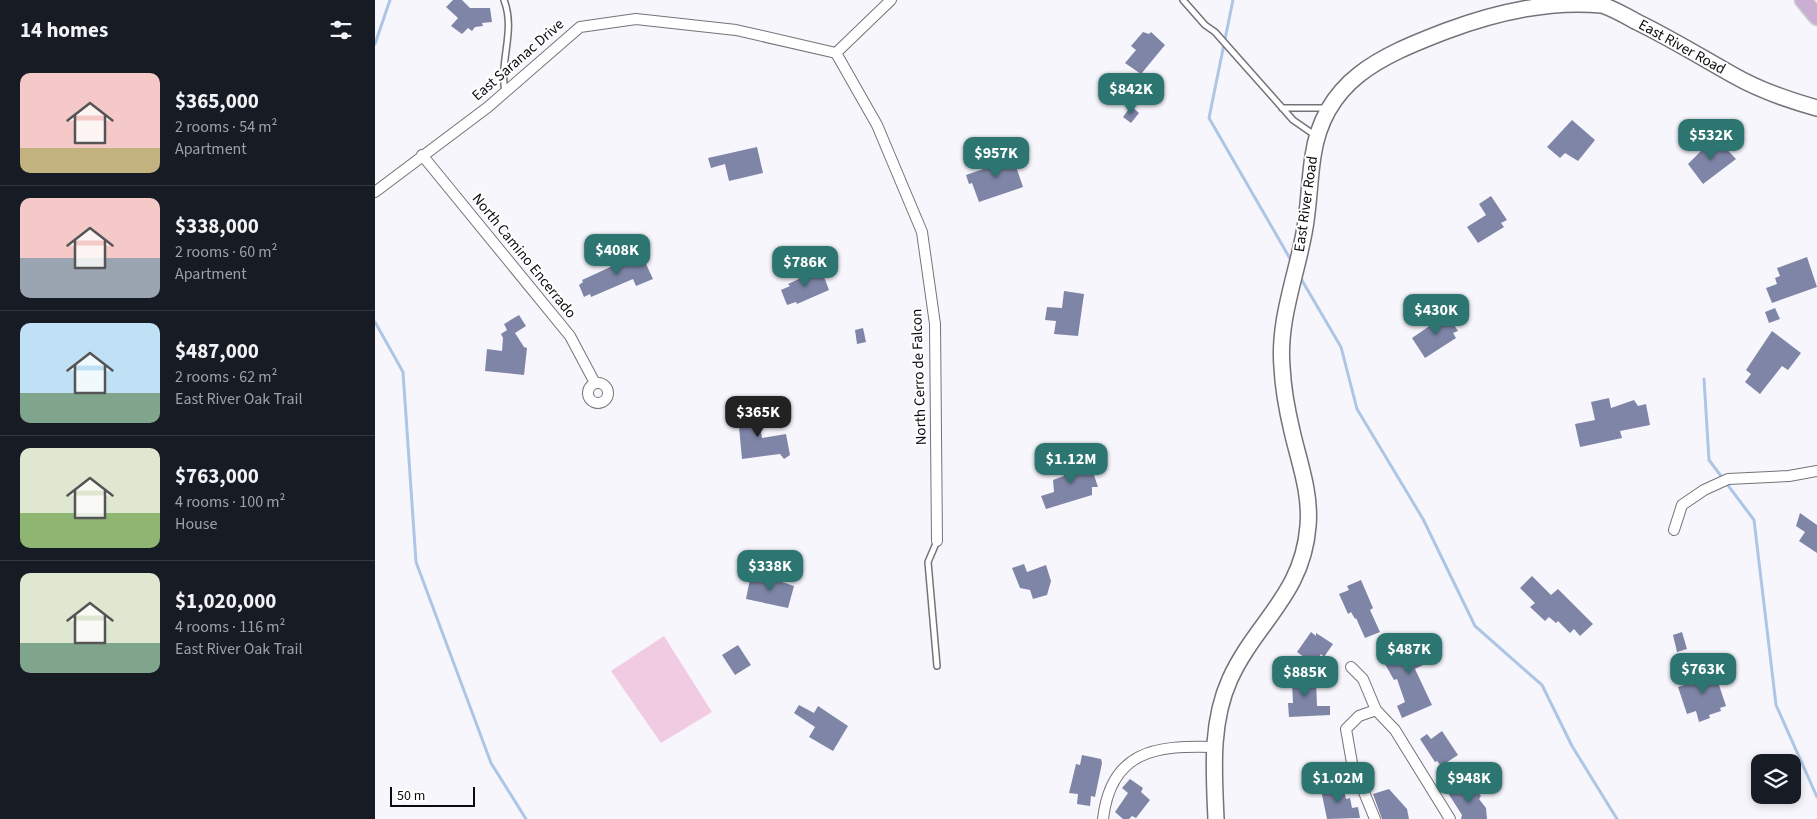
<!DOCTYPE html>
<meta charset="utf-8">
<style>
:root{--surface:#171b24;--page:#242831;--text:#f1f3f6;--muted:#9ea1a6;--line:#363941;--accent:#2c7570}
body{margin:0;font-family:"Source Sans 3",sans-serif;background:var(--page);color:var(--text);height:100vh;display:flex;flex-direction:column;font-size:19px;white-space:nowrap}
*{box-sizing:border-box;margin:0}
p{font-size:16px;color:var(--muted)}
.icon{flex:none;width:28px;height:28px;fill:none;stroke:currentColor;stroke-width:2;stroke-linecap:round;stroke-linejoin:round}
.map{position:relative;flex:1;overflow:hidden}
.side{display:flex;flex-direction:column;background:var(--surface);width:375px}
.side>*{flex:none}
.tools{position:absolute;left:1376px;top:754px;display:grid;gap:10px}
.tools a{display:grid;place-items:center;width:50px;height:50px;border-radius:10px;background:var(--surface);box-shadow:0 2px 8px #0003;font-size:25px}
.scale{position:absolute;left:15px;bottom:12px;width:85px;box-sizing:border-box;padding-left:5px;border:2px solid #0b0b0d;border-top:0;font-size:14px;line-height:18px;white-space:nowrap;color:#0b0b0d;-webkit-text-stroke:4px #fff;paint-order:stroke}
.price{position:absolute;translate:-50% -42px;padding:0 11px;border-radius:10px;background:var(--accent);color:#fff;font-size:16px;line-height:32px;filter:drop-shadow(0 1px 2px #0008)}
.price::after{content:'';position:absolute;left:50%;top:30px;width:15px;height:11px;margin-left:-8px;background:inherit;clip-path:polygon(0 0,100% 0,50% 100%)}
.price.current{background:#222;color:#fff}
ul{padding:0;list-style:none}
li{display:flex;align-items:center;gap:15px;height:125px;padding:0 20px}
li+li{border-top:1px solid var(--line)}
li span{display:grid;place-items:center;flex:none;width:140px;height:100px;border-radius:10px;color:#555}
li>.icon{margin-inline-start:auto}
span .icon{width:60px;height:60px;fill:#fffc;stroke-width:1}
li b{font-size:21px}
h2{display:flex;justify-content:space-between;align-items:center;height:60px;padding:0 20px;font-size:21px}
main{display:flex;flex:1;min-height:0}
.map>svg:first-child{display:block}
.green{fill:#f1cbe2}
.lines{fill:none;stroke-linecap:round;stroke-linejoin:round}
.stream{stroke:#adc6e5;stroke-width:3}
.building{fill:#7f85a7}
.lane-casing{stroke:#747379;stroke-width:8}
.street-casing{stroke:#747379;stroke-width:12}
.secondary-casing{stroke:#747379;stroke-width:18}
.primary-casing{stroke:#d3d3d3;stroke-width:19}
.lane{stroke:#fff;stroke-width:5}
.street{stroke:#fff;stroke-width:10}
.secondary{stroke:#fff;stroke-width:15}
.primary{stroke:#cbafd2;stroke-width:16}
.labels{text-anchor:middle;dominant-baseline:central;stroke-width:4;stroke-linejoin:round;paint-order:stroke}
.street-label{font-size:15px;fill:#0b0b0d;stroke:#fff}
</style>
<main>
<section class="side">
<h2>14 homes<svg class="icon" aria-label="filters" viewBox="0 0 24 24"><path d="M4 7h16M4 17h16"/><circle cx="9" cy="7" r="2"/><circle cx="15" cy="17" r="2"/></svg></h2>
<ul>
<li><span style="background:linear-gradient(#f6c9c9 75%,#c2b280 0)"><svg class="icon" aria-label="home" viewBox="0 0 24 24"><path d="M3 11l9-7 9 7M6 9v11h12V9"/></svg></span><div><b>$365,000</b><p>2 rooms · 54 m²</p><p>Apartment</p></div></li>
<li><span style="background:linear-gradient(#f6c9c9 60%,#9aa5b1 0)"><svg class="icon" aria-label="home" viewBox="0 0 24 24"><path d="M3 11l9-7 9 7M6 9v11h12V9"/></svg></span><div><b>$338,000</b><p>2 rooms · 60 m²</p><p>Apartment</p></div></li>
<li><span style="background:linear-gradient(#bfe0f5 70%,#7fa58c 0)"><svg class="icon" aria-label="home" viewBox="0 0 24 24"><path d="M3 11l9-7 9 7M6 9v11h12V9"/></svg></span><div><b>$487,000</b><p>2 rooms · 62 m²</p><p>East River Oak Trail</p></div></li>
<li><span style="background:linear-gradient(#dfe7d0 65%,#8fb573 0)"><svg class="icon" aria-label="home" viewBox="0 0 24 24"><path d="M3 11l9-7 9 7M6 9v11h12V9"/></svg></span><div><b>$763,000</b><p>4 rooms · 100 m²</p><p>House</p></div></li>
<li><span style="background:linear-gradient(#dfe7d0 70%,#7fa58c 0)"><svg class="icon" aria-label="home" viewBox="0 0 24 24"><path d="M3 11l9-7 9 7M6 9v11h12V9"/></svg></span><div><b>$1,020,000</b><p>4 rooms · 116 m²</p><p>East River Oak Trail</p></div></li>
</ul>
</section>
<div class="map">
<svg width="1442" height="819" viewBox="0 0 1442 819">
<rect width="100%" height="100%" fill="#f8f6fd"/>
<path class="green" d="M 289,636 L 337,712 L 286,743 L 236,671 Z"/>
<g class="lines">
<path class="stream" d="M 858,0 L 834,118 L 917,262
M 0,44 L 15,0
M 925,277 L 966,347 L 982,409 L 1048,519 L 1100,626 L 1167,685 L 1197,746 L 1242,819
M 0,322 L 28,372 L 41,562 L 116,763 L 151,819
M 1329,379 L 1334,460 L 1379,520 L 1401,705 L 1442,797"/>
</g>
<path class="building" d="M 78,0 L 87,0 L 95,8 L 115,8 L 117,22 L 107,23 L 108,26 L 100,27 L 97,31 L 93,28 L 87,34 L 76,26 L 83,18 L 71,7 Z
M 768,32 L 774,34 L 776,32 L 790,45 L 766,74 L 750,63 L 761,50 L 756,46 Z
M 756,106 L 764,113 L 756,123 L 748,117 Z
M 1197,120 L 1220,140 L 1203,161 L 1190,153 L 1185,158 L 1172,147 Z
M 1340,137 L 1361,159 L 1328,184 L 1313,164 Z
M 382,147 L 388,173 L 354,181 L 350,164 L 336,168 L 333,158 Z
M 636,152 L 648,187 L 604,202 L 597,183 L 594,184 L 591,175 L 626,163 L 623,157 Z
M 1116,196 L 1132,220 L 1126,223 L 1129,227 L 1103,243 L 1092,227 L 1111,215 L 1104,204 Z
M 266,253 L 278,279 L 261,286 L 258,279 L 216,297 L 215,294 L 209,297 L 204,285 L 208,282 L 207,280 Z
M 1432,257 L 1442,287 L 1397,303 L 1391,288 L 1402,284 L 1400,278 L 1405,276 L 1402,268 Z
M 446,269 L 454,290 L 422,304 L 421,302 L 412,305 L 406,290 L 415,286 L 413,284 Z
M 689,291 L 709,294 L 703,336 L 679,334 L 681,321 L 670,320 L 672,307 L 687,308 Z
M 1400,308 L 1405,319 L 1394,323 L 1390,312 Z
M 1072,314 L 1083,331 L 1078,333 L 1081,338 L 1050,358 L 1037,338 Z
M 144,315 L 151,326 L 140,333 L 149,347 L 152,348 L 149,375 L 110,371 L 112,349 L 127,351 L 128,338 L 126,334 L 132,330 L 129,324 Z
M 488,328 L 491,342 L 482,344 L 480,330 Z
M 1397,331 L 1426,353 L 1413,370 L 1407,366 L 1385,394 L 1370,382 L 1376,374 L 1371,370 Z
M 1234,398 L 1236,408 L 1259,400 L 1263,406 L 1271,404 L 1275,425 L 1245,431 L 1247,438 L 1205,447 L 1200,424 L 1220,420 L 1216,402 Z
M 375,405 L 376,416 L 383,415 L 387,438 L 411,434 L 415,455 L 409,459 L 405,454 L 367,459 L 362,406 Z
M 705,459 L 709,470 L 717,469 L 723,487 L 717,487 L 717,495 L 671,509 L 666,496 L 679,492 L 678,480 L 689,476 L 683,463 Z
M 1425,513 L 1442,525 L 1442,553 L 1424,541 L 1430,532 L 1421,526 Z
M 649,564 L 652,572 L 671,565 L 676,581 L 672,595 L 658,599 L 655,590 L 645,588 L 637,568 Z
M 1157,576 L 1176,595 L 1183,589 L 1218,624 L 1205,636 L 1199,629 L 1195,633 L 1183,621 L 1181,623 L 1174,617 L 1170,621 L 1155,607 L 1160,603 L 1145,588 Z
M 395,578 L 419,586 L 413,608 L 371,599 L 375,579 L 394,582 Z
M 986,580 L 998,608 L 995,610 L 1005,632 L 990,638 L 981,618 L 980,619 L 976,612 L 973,614 L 964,594 L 974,590 L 972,586 Z
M 936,632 L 941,636 L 941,633 L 958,644 L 949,657 L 946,654 L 939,664 L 922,652 Z
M 1307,632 L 1312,649 L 1302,652 L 1298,635 Z
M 1041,636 L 1054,662 L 1040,669 L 1057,705 L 1027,718 L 1022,706 L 1030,702 L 1022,679 L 1019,680 L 1006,657 Z
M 363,645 L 376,665 L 360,675 L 347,655 Z
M 1338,667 L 1351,706 L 1345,708 L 1346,711 L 1334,715 L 1335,718 L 1324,722 L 1321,711 L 1312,714 L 1303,687 L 1325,680 L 1323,672 Z
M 920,670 L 935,670 L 927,681 L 941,680 L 942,706 L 955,706 L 955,715 L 914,717 L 913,703 L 918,703 L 917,682 L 920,681 Z
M 424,705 L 439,713 L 443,706 L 473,726 L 458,751 L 434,737 L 440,727 L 419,713 Z
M 1067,731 L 1083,755 L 1066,766 L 1062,761 L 1060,762 L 1045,739 L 1052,734 L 1056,739 Z
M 707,755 L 726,759 L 727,763 L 720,797 L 716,796 L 715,806 L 702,804 L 703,794 L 694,793 L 701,764 L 705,765 Z
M 755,779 L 768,788 L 766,792 L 775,800 L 761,818 L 757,816 L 754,819 L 748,819 L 740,812 L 753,793 L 747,788 Z
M 956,783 L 958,793 L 969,790 L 971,799 L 975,798 L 977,808 L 983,807 L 985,818 L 952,819 L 945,785 Z
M 1085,785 L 1089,791 L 1101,790 L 1106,796 L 1104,799 L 1111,808 L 1112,819 L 1086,819 L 1087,815 L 1073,793 Z
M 1014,789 L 1032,809 L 1034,819 L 1007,819 L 998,794 Z"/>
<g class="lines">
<g class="lane-casing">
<path id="lane" d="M 129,0 C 141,31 124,60 130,92
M 808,0 L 830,25 L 840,32 L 918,120 L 941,136
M 907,108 L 951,108
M 562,666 L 553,562 L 562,541"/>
</g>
<g class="street-casing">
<path id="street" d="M 461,53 L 502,125 L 547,232 L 560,324 L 562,541
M 47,155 L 195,336 L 220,383
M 0,192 L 113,107 L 205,27 L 261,19 L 361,30 L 461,53 L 516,0
M213 393a10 10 0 1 1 20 0a10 10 0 1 1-20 0Z
M 1299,530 L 1307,505 L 1329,490 L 1353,479 L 1414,476 L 1442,471
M 976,667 L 988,679 L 1001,710
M 728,819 C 736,751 780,745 839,747
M 1000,819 L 977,763 L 971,729 L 984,716 L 1001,710 L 1020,730 L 1075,819"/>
</g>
<g class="secondary-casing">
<path id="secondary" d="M 841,819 C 839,772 835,723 855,679 C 881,622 928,594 933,526 C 936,493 924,462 917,431 C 912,410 908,388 907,367 C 903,321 921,277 929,233 C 934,208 934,182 938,156 C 949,80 1006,56 1071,31 C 1119,13 1175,0 1227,5 C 1239,9 1251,16 1262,22 C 1295,38 1326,57 1358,75 C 1384,90 1413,100 1442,108"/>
</g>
<g class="primary-casing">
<path id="primary" d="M 1428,0 L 1442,17"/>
</g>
<use href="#lane" class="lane"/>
<use href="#street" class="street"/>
<use href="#secondary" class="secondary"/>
<use href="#primary" class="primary"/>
</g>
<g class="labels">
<g class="street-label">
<text transform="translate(1307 47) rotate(29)">East River Road</text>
<text transform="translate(143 60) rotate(-41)">East Saranac Drive</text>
<text transform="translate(931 204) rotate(-82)">East River Road</text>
<text transform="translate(149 256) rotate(51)">North Camino Encerrado</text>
<text transform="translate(544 377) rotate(-92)">North Cerro de Falcon</text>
</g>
</g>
</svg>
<div class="tools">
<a><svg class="icon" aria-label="layers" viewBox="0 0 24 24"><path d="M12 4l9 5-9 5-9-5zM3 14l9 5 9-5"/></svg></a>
</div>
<div class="scale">50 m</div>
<b class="price" style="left:756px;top:115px">$842K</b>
<b class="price" style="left:1336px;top:161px">$532K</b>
<b class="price" style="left:621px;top:179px">$957K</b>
<b class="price" style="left:242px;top:276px">$408K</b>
<b class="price" style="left:430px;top:288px">$786K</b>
<b class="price" style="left:1061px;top:336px">$430K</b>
<b class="price current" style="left:383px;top:438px">$365K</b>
<b class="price" style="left:696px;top:485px">$1.12M</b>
<b class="price" style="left:395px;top:592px">$338K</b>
<b class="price" style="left:1034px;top:675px">$487K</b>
<b class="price" style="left:1328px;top:695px">$763K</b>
<b class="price" style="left:930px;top:698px">$885K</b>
<b class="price" style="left:963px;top:804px">$1.02M</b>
<b class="price" style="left:1094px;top:804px">$948K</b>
</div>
</main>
